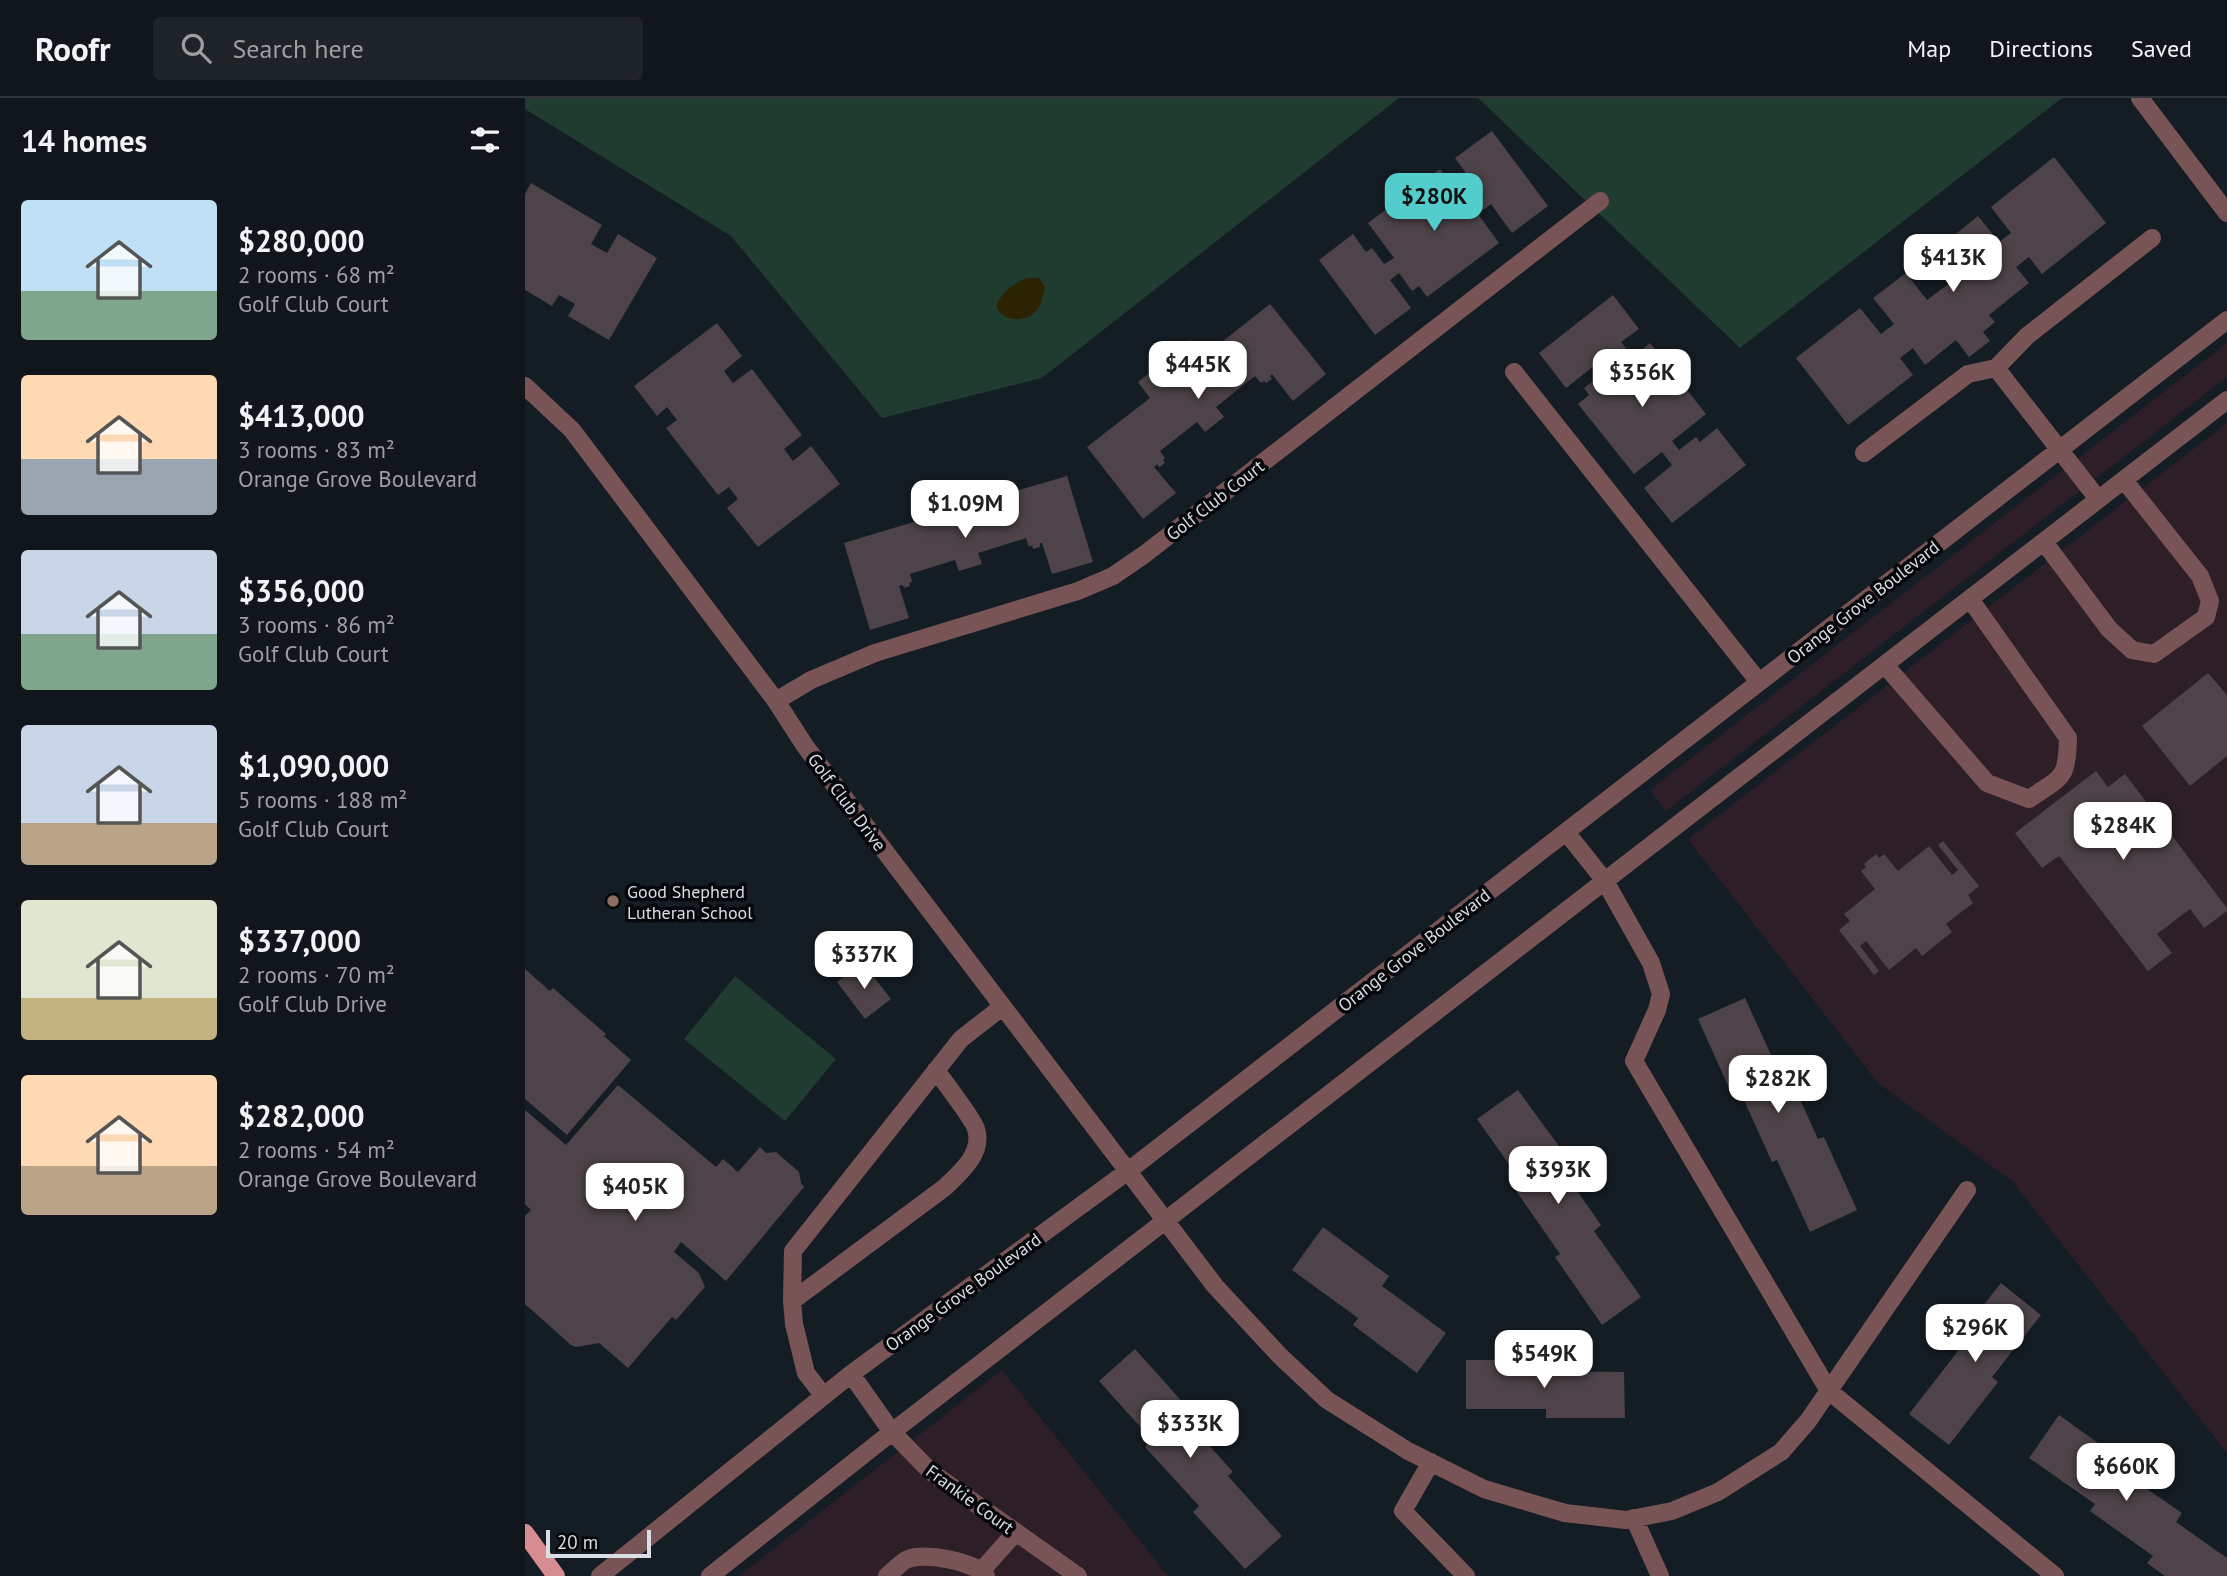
<!DOCTYPE html>
<meta charset="utf-8">
<style>
:root{--surface:#10161b;--page:#1e2328;--text:#f1f3f6;--muted:#9c9fa3;--line:#30353a;--accent:#52cdcc}
body{margin:0;font-family:"PT Sans",sans-serif;background:var(--page);color:var(--text);height:100vh;display:flex;flex-direction:column;font-size:26px;white-space:nowrap}
*{box-sizing:border-box;margin:0}
p{font-size:23px;color:var(--muted)}
.icon{flex:none;width:38px;height:38px;fill:none;stroke:currentColor;stroke-width:2;stroke-linecap:round;stroke-linejoin:round}
.map{position:relative;flex:1;overflow:hidden}
.sheet{display:flex;flex-direction:column;background:var(--surface);width:525px}
.sheet>*{flex:none}
.scale{position:absolute;left:21px;bottom:18px;width:105px;box-sizing:border-box;padding-left:7px;border:4px solid #dadfe4;border-top:0;font-size:19px;line-height:24px;white-space:nowrap;color:#dadfe4;-webkit-text-stroke:5px #05070a;paint-order:stroke}
.price{position:absolute;translate:-50% -60px;padding:0 16px;border-radius:14px;background:#fff;color:#222;font-size:23px;line-height:46px;filter:drop-shadow(0 2px 4px #0008)}
.price::after{content:'';position:absolute;left:50%;top:42px;width:21px;height:16px;margin-left:-10px;background:inherit;clip-path:polygon(0 0,100% 0,50% 100%)}
.price.selected{background:var(--accent);color:#111}
ul{padding:0;list-style:none}
li{display:flex;align-items:center;gap:21px;height:175px;padding:0 21px}
li span{display:grid;place-items:center;flex:none;width:196px;height:140px;border-radius:7px;color:#555}
li>.icon{margin-inline-start:auto}
span .icon{width:84px;height:84px;fill:#fffc;stroke-width:1}
li b{font-size:30px}
h2{display:flex;justify-content:space-between;align-items:center;height:84px;padding:0 21px;font-size:30px}
header{display:flex;align-items:center;gap:42px;box-sizing:border-box;height:98px;padding:0 35px;background:var(--surface);border-bottom:2px solid var(--line)}
header strong{font-size:33px}
nav{display:flex;gap:38px;margin-inline-start:auto;font-size:24px}
.search{width:490px;height:63px;background:var(--page);display:flex;align-items:center;gap:18px;box-sizing:border-box;padding:0 24px;border-radius:7px;color:var(--muted);font-size:26px}
main{display:flex;flex:1;min-height:0}
.map>svg:first-child{display:block}
.commercial{fill:#2d1e28}
.green{fill:#203b2f}
.sand{fill:#2b2302}
.building{fill:#4d4349}
.lines{fill:none;stroke-linecap:round;stroke-linejoin:round}
.minor{stroke:#795457;stroke-width:18}
.major{stroke:#d78c92;stroke-width:18}
.education-dot{fill:#8d6e63;stroke:#05070a;stroke-width:2.5}
.labels{text-anchor:middle;dominant-baseline:central;stroke-width:7;stroke-linejoin:round;paint-order:stroke}
.street-label{font-size:18px;fill:#dadfe4;stroke:#05070a}
.poi-label{font-size:18px;fill:#dadfe4;stroke:#05070a;text-anchor:start}
</style>
<header>
<strong>Roofr</strong>
<div class="search"><svg class="icon" aria-label="search" viewBox="0 0 24 24"><circle cx="10" cy="10" r="6"/><path d="M15 15l6 6"/></svg>Search here</div>
<nav><a>Map</a><a>Directions</a><a>Saved</a></nav>
</header>
<main>
<section class="sheet">
<h2>14 homes<svg class="icon" aria-label="filters" viewBox="0 0 24 24"><path d="M4 7h16M4 17h16"/><circle cx="9" cy="7" r="2"/><circle cx="15" cy="17" r="2"/></svg></h2>
<ul>
<li><span style="background:linear-gradient(#bfe0f5 65%,#7fa58c 0)"><svg class="icon" aria-label="home" viewBox="0 0 24 24"><path d="M3 11l9-7 9 7M6 9v11h12V9"/></svg></span><div><b>$280,000</b><p>2 rooms · 68 m²</p><p>Golf Club Court</p></div></li>
<li><span style="background:linear-gradient(#ffd9b3 60%,#9aa5b1 0)"><svg class="icon" aria-label="home" viewBox="0 0 24 24"><path d="M3 11l9-7 9 7M6 9v11h12V9"/></svg></span><div><b>$413,000</b><p>3 rooms · 83 m²</p><p>Orange Grove Boulevard</p></div></li>
<li><span style="background:linear-gradient(#c9d6e8 60%,#7fa58c 0)"><svg class="icon" aria-label="home" viewBox="0 0 24 24"><path d="M3 11l9-7 9 7M6 9v11h12V9"/></svg></span><div><b>$356,000</b><p>3 rooms · 86 m²</p><p>Golf Club Court</p></div></li>
<li><span style="background:linear-gradient(#c9d6e8 70%,#b9a48a 0)"><svg class="icon" aria-label="home" viewBox="0 0 24 24"><path d="M3 11l9-7 9 7M6 9v11h12V9"/></svg></span><div><b>$1,090,000</b><p>5 rooms · 188 m²</p><p>Golf Club Court</p></div></li>
<li><span style="background:linear-gradient(#dfe7d0 70%,#c2b280 0)"><svg class="icon" aria-label="home" viewBox="0 0 24 24"><path d="M3 11l9-7 9 7M6 9v11h12V9"/></svg></span><div><b>$337,000</b><p>2 rooms · 70 m²</p><p>Golf Club Drive</p></div></li>
<li><span style="background:linear-gradient(#ffd9b3 65%,#b9a48a 0)"><svg class="icon" aria-label="home" viewBox="0 0 24 24"><path d="M3 11l9-7 9 7M6 9v11h12V9"/></svg></span><div><b>$282,000</b><p>2 rooms · 54 m²</p><p>Orange Grove Boulevard</p></div></li>
</ul>
</section>
<div class="map">
<svg width="1702" height="1478" viewBox="0 0 1702 1478">
<rect width="100%" height="100%" fill="#151d24"/>
<path class="commercial" d="M 1702,245 L 1702,279 L 1141,713 L 1125,692 Z
M 1702,325 L 1702,1355 L 1487,1083 L 1353,985 L 1163,741 Z
M 477,1272 L 643,1478 L 214,1478 Z"/>
<path class="green" d="M 0,0 L 874,0 L 517,280 L 357,320 L 206,138 L 0,11 Z
M 953,0 L 1537,0 L 1215,250 Z
M 210,878 L 311,961 L 260,1023 L 159,941 Z"/>
<path class="sand" d="M 502,180 L 514,180 L 520,189 C 518,198 516,209 509,215 C 497,225 477,223 471,208 C 478,193 487,187 502,180 Z"/>
<path class="building" d="M 967,33 L 1023,108 L 987,135 L 966,106 L 953,116 L 974,145 L 902,199 L 894,188 L 887,193 L 874,175 L 865,182 L 886,210 L 850,237 L 794,162 L 828,136 L 841,154 L 847,150 L 859,166 L 869,160 L 843,125 L 915,71 L 941,106 L 950,98 L 937,82 L 943,78 L 930,60 Z
M 1529,59 L 1581,125 L 1517,176 L 1504,159 L 1491,169 L 1504,185 L 1464,217 L 1470,224 L 1458,234 L 1465,243 L 1444,259 L 1431,242 L 1400,267 L 1388,250 L 1375,260 L 1388,277 L 1323,327 L 1271,260 L 1335,210 L 1356,236 L 1369,226 L 1348,200 L 1381,175 L 1402,202 L 1442,172 L 1421,144 L 1453,118 L 1474,144 L 1486,135 L 1466,109 Z
M 6,85 L 77,127 L 66,146 L 82,155 L 93,136 L 132,160 L 84,242 L 43,218 L 50,206 L 34,197 L 27,208 L 0,192 L 0,96 Z
M 1088,197 L 1114,231 L 1096,244 L 1101,250 L 1084,263 L 1092,272 L 1125,245 L 1181,316 L 1147,343 L 1154,352 L 1171,339 L 1175,344 L 1192,330 L 1221,367 L 1147,425 L 1119,390 L 1147,367 L 1137,354 L 1109,376 L 1053,306 L 1064,297 L 1059,290 L 1076,277 L 1069,268 L 1041,290 L 1014,255 Z
M 745,206 L 801,276 L 768,303 L 747,276 L 745,278 L 747,281 L 741,285 L 739,283 L 736,285 L 730,278 L 691,309 L 699,319 L 680,334 L 672,324 L 635,353 L 640,360 L 638,362 L 640,365 L 634,369 L 632,366 L 629,369 L 651,395 L 618,421 L 562,349 L 625,300 L 613,284 L 666,242 L 679,258 Z
M 192,225 L 217,258 L 199,273 L 208,285 L 227,271 L 277,337 L 259,351 L 268,363 L 286,348 L 315,386 L 233,449 L 202,410 L 213,401 L 204,389 L 193,397 L 141,330 L 152,322 L 142,309 L 132,318 L 109,288 Z
M 542,378 L 568,464 L 527,476 L 517,445 L 515,445 L 515,449 L 508,451 L 507,447 L 504,449 L 501,440 L 453,455 L 457,466 L 434,473 L 430,462 L 385,476 L 387,484 L 384,485 L 385,488 L 379,490 L 378,487 L 374,488 L 384,520 L 345,532 L 319,445 L 395,422 L 389,403 L 455,383 L 461,402 Z
M 1683,575 L 1702,597 L 1702,658 L 1665,688 L 1617,628 Z
M 1571,673 L 1583,689 L 1600,676 L 1702,810 L 1702,813 L 1679,830 L 1665,811 L 1632,836 L 1647,855 L 1623,873 L 1534,758 L 1517,770 L 1490,735 Z
M 1418,743 L 1454,788 L 1443,797 L 1448,805 L 1421,826 L 1427,834 L 1397,858 L 1391,850 L 1364,872 L 1341,843 L 1335,848 L 1354,873 L 1349,877 L 1314,832 L 1325,823 L 1319,816 L 1350,791 L 1336,773 L 1341,769 L 1339,766 L 1351,756 L 1354,760 L 1359,756 L 1373,773 L 1404,748 L 1427,777 L 1433,772 L 1413,747 Z
M 337,864 L 366,901 L 340,921 L 312,884 Z
M 0,871 L 25,893 L 28,890 L 81,936 L 79,938 L 106,962 L 42,1037 L 0,1001 Z
M 1220,900 L 1253,972 L 1260,968 L 1293,1041 L 1299,1039 L 1332,1112 L 1285,1134 L 1252,1062 L 1247,1064 L 1213,989 L 1205,992 L 1173,921 Z
M 93,987 L 191,1069 L 198,1061 L 213,1074 L 235,1049 L 241,1055 L 251,1054 L 274,1074 L 276,1085 L 279,1089 L 201,1183 L 156,1144 L 149,1154 L 174,1175 L 180,1189 L 151,1222 L 147,1219 L 103,1270 L 74,1245 L 51,1249 L 46,1247 L 0,1206 L 0,1118 L 6,1112 L 0,1106 L 0,1012 L 41,1047 Z
M 993,992 L 1039,1055 L 1030,1061 L 1076,1127 L 1069,1133 L 1116,1199 L 1077,1227 L 1030,1159 L 1035,1156 L 989,1090 L 997,1085 L 952,1021 Z
M 798,1129 L 864,1178 L 857,1188 L 921,1235 L 892,1275 L 828,1227 L 833,1220 L 767,1172 Z
M 1476,1185 L 1516,1217 L 1467,1279 L 1473,1284 L 1424,1347 L 1384,1316 L 1433,1253 L 1426,1248 Z
M 610,1251 L 662,1309 L 655,1315 L 708,1374 L 703,1378 L 757,1438 L 720,1471 L 668,1414 L 674,1408 L 620,1349 L 627,1342 L 574,1283 Z
M 941,1262 L 1020,1262 L 1020,1273 L 1099,1274 L 1100,1320 L 1021,1320 L 1021,1311 L 941,1311 Z
M 1534,1317 L 1598,1363 L 1593,1371 L 1657,1415 L 1651,1424 L 1702,1460 L 1702,1478 L 1640,1478 L 1622,1465 L 1628,1458 L 1565,1413 L 1570,1406 L 1504,1360 Z"/>
<g class="lines">
<path class="minor" d="M 1615,0 L 1702,115
M 1471,270 L 1502,238 L 1627,140
M 989,274 L 1234,584
M 0,288 L 47,332 L 251,603 L 280,648 L 690,1188 L 755,1258 L 802,1302 L 883,1353 L 959,1391 L 1040,1415 L 1101,1422 L 1147,1413 L 1193,1394 L 1256,1354 L 1283,1323 L 1442,1092
M 1339,355 L 1443,276 L 1471,270 L 1573,401
M 1519,444 L 1584,531 L 1607,552 L 1629,556 L 1681,519 L 1685,503 L 1675,478 L 1599,382
M 1360,567 L 1462,685 L 1504,701 C 1537,678 1542,683 1543,640 L 1445,501
M 251,603 L 286,582 L 350,555 L 553,493 L 588,478 L 620,456 L 1075,103
M 1041,734 L 1080,783 L 1126,865 L 1136,896 L 1132,912 L 1109,963 L 1304,1293 L 1530,1478
M 267,1203 L 419,1090 C 434,1076 459,1055 451,1031 C 448,1020 419,984 411,972
M 326,1276 L 367,1334 L 406,1374 L 553,1478
M 298,1297 L 281,1275 L 269,1226 L 267,1203 L 268,1153 L 436,941 L 477,909
M 906,1364 L 878,1413 L 941,1478
M 1109,1420 L 1135,1478
M 457,1472 L 491,1434
M 75,1478 L 326,1276 L 603,1073 L 1702,222
M 185,1478 L 367,1334 L 1702,302
M 362,1478 C 368,1473 376,1464 383,1461 C 400,1454 451,1464 461,1478"/>
<path class="major" d="M 0,1435 L 31,1478"/>
</g>
<circle class="education-dot" cx="88" cy="803" r="7"/>
<g class="labels">
<g class="street-label">
<text transform="translate(690 402) rotate(-38)">Golf Club Court</text>
<text transform="translate(1338 504) rotate(-38)">Orange Grove Boulevard</text>
<text transform="translate(322 704) rotate(53)">Golf Club Drive</text>
<text transform="translate(889 852) rotate(-38)">Orange Grove Boulevard</text>
<text transform="translate(438 1194) rotate(-36)">Orange Grove Boulevard</text>
<text transform="translate(445 1401) rotate(36)">Frankie Court</text>
</g>
<g class="poi-label">
<text x="102" y="793">Good Shepherd<tspan x="102" dy="21">Lutheran School</tspan></text>
</g>
</g>
</svg>
<div class="scale">20 m</div>
<b class="price selected" style="left:909px;top:135px">$280K</b>
<b class="price" style="left:1428px;top:196px">$413K</b>
<b class="price" style="left:673px;top:303px">$445K</b>
<b class="price" style="left:1117px;top:311px">$356K</b>
<b class="price" style="left:440px;top:442px">$1.09M</b>
<b class="price" style="left:1598px;top:764px">$284K</b>
<b class="price" style="left:339px;top:893px">$337K</b>
<b class="price" style="left:1253px;top:1017px">$282K</b>
<b class="price" style="left:1033px;top:1108px">$393K</b>
<b class="price" style="left:110px;top:1125px">$405K</b>
<b class="price" style="left:1450px;top:1266px">$296K</b>
<b class="price" style="left:1019px;top:1292px">$549K</b>
<b class="price" style="left:665px;top:1362px">$333K</b>
<b class="price" style="left:1601px;top:1405px">$660K</b>
</div>
</main>
